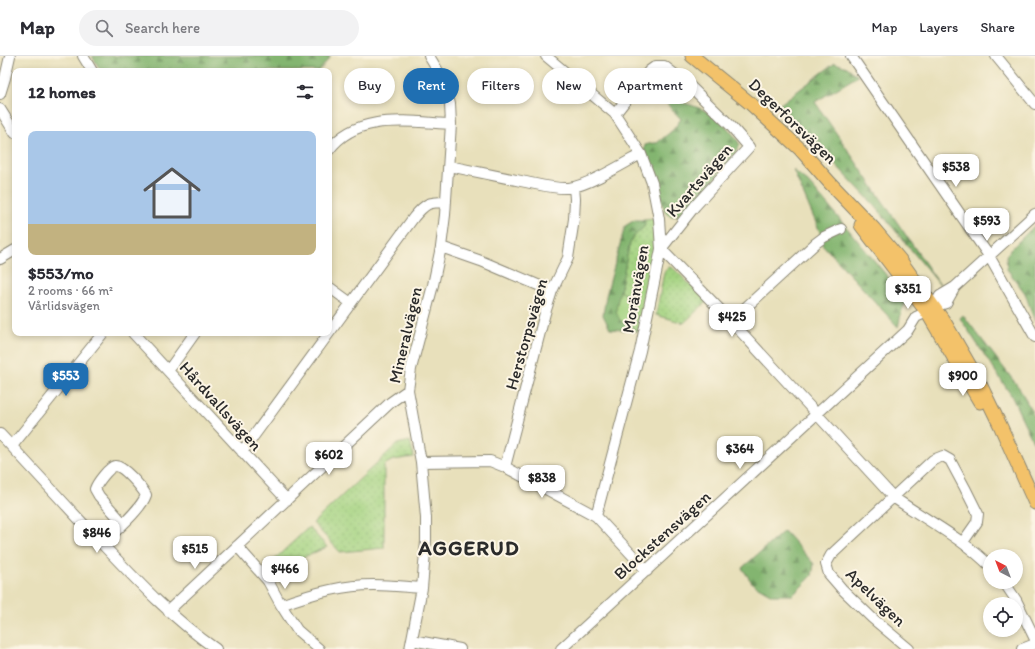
<!DOCTYPE html>
<meta charset="utf-8">
<style>
:root{--surface:#fff;--page:#f2f2f3;--text:#2b2b33;--muted:#7c7c81;--line:#e1e1e2;--accent:#1f6fb2}
body{margin:0;font-family:Itim,sans-serif;background:var(--page);color:var(--text);height:100vh;display:flex;flex-direction:column;font-size:15px;white-space:nowrap}
*{box-sizing:border-box;margin:0}
p{font-size:13px;color:var(--muted)}
.icon{flex:none;width:22px;height:22px;fill:none;stroke:currentColor;stroke-width:2;stroke-linecap:round;stroke-linejoin:round}
.map{position:relative;flex:1;overflow:hidden}
.details{position:absolute;left:12px;top:12px;width:320px;height:268px;display:flex;flex-direction:column;background:var(--surface);border-radius:8px;box-shadow:0 2px 6px #0003}
.details>*{flex:none}
.banner{position:absolute;left:344px;top:12px;width:380px;height:36px;display:flex;gap:8px}
.needle{width:26px;rotate:318deg}
.tools{position:absolute;left:983px;top:493px;display:grid;gap:8px}
.tools a{display:grid;place-items:center;width:40px;height:40px;border-radius:50%;background:var(--surface);box-shadow:0 2px 6px #0003;font-size:20px}
.price{position:absolute;translate:-50% -34px;padding:0 9px;border-radius:8px;background:#fff;color:#222;font-size:13px;line-height:26px;filter:drop-shadow(0 1px 2px #0008)}
.price::after{content:'';position:absolute;left:50%;top:24px;width:12px;height:9px;margin-left:-6px;background:inherit;clip-path:polygon(0 0,100% 0,50% 100%)}
.price.selected{background:var(--accent);color:#fff}
ul{padding:0;list-style:none}
li{display:grid;align-content:center;gap:8px;height:212px;padding:0 16px}
li+li{border-top:1px solid var(--line)}
li span{display:grid;place-items:center;height:124px;border-radius:8px;color:#555}
li>.icon{margin-inline-start:auto}
span .icon{width:72px;height:72px;fill:#fffc;stroke-width:1}
li b{font-size:17px}
h2{display:flex;justify-content:space-between;align-items:center;height:48px;padding:0 16px;font-size:17px}
.tag{padding:0 14px;border-radius:18px;background:var(--surface);box-shadow:0 2px 6px #0003;font-size:14px;line-height:36px}
.tag.selected{background:var(--accent);color:#fff}
header{display:flex;align-items:center;gap:24px;box-sizing:border-box;height:56px;padding:0 20px;background:var(--surface);border-bottom:1px solid var(--line)}
header strong{font-size:19px}
nav{display:flex;gap:22px;margin-inline-start:auto;font-size:14px}
.search{width:280px;height:36px;background:var(--page);display:flex;align-items:center;gap:10px;box-sizing:border-box;padding:0 14px;border-radius:22px;color:var(--muted);font-size:15px}
.map>svg:first-child{display:block}
.grass{fill:url(#grass-dots);stroke:#687f56}
.forest{fill:url(#forest-firs);stroke:#57704d}
.park{fill:#a4d381;stroke:#687f56}
.lines{fill:none;stroke-linecap:round;stroke-linejoin:round}
.minor-casing{stroke:#8a8673;stroke-width:12}
.major-casing{stroke:#8a8673;stroke-width:15}
.minor{stroke:#fff;stroke-width:10}
.major{stroke:#f3c26a;stroke-width:13}
.labels{text-anchor:middle;dominant-baseline:central;stroke-width:4;stroke-linejoin:round;paint-order:stroke}
.street-label{font-size:17px;fill:#2b2b2b;stroke:#fcf5e5}
.district-label{font-size:21px;font-weight:bold;letter-spacing:1px;fill:#2b2b2b;stroke:#fcf5e5}
</style>
<header>
<strong>Map</strong>
<div class="search"><svg class="icon" aria-label="search" viewBox="0 0 24 24"><circle cx="10" cy="10" r="6"/><path d="M15 15l6 6"/></svg>Search here</div>
<nav><a>Map</a><a>Layers</a><a>Share</a></nav>
</header>
<div class="map">
<svg width="1035" height="593" viewBox="0 0 1035 593">
<defs>
<pattern id="grass-dots" width="8" height="8" patternUnits="userSpaceOnUse"><rect width="8" height="8" fill="#a4d381"/><path d="M2 2h.1M6 6h.1" fill="none" stroke="#8db570" stroke-width="1.8" stroke-linecap="round"/></pattern>
<pattern id="forest-firs" width="22" height="20" patternUnits="userSpaceOnUse"><rect width="22" height="20" fill="#83b56f"/><path d="M5 1l3.5 6h-7zM16 11l3.5 6h-7z" fill="#6b935b"/></pattern>
</defs>
<rect width="100%" height="100%" fill="#fcf5e5"/>
<filter id="ink" filterUnits="userSpaceOnUse"><feTurbulence type="fractalNoise" baseFrequency=".025" numOctaves="2"/><feDisplacementMap in="SourceGraphic" scale="8" xChannelSelector="R" yChannelSelector="G"/><feConvolveMatrix kernelMatrix="1 2 1 2 8 2 1 2 1" color-interpolation-filters="sRGB"/></filter>
<filter id="wash" filterUnits="userSpaceOnUse"><feTurbulence type="fractalNoise" baseFrequency=".012" numOctaves="4" result="noise"/><feDisplacementMap in="SourceGraphic" scale="16" xChannelSelector="R" yChannelSelector="G"/><feGaussianBlur stdDeviation="0.9" result="paint"/><feColorMatrix in="noise" values="0 0 0 0 0 0 0 0 0 0 0 0 0 0 0 0 0 1.4 0 .05"/><feComposite in="paint" operator="in"/></filter>
<g filter="url(#wash)">
<rect width="100%" height="100%" fill="#e8e0bb"/>
<path class="grass" d="M 654,163 C 658,201 647,238 639,275 L 635,275 L 631,267 L 634,254 L 627,239 L 620,235 L 624,210 L 629,190 L 633,181 L 644,170 L 644,164 Z
M 669,211 L 673,212 L 707,245 L 684,267 L 656,259 L 664,216 Z
M 410,385 L 414,401 L 393,404 L 384,409 L 384,492 L 340,496 L 313,467 L 397,388 Z
M 309,471 L 327,491 L 270,516 L 266,511 Z"/>
<path class="forest" d="M 92,0 L 331,0 L 319,15 L 101,15 Z
M 835,7 L 847,11 L 858,20 L 815,46 L 940,229 L 876,151 L 779,49 Z
M 667,44 C 699,48 723,60 740,89 C 733,102 688,158 676,160 C 671,161 669,159 665,156 L 652,110 L 644,94 L 645,89 L 653,87 L 657,87 L 673,74 L 681,63 L 667,48 Z
M 793,114 L 808,126 L 848,173 L 907,244 L 902,254 L 898,271 L 822,188 L 820,176 Z
M 635,164 L 644,164 L 645,170 L 633,181 L 629,190 L 616,255 L 624,268 L 631,267 L 635,275 L 610,273 L 603,259 L 606,240 L 625,170 Z
M 1035,169 L 1035,266 L 1025,237 L 1007,213 L 1006,200 L 1011,193 Z
M 963,259 L 1020,333 L 1035,362 L 1035,390 L 1011,339 L 960,262 Z
M 784,475 L 814,508 L 812,520 L 793,539 L 772,539 L 753,528 L 742,512 Z"/>
<path class="park" d="M 620,235 C 636,244 634,251 631,267 L 624,268 C 612,257 617,250 620,235 Z"/>
</g>
<g filter="url(#ink)">
<g class="lines">
<g class="minor-casing">
<path id="minor" d="M 83,0 L 92,15
M 546,0 L 615,58 L 641,98 L 652,127 L 659,163 L 661,193 L 640,295 L 596,460
M 851,0 L 989,200 L 1035,281
M 996,0 L 1035,48
M 0,38 L 5,22 L 10,0
M 0,53 L 15,77
M 615,58 L 649,15 L 656,10 L 664,10 L 691,31 L 730,69 L 749,91 L 695,150 L 661,193 L 731,265 L 893,441 C 926,464 962,482 990,510
M 329,94 C 357,56 409,66 451,68
M 449,110 C 473,115 497,120 521,125 C 537,128 553,133 569,132 C 589,129 623,108 641,98
M 441,191 L 481,205 L 552,235
M 0,203 L 15,194
M 329,231 L 351,247
M 933,251 L 940,240 L 955,231 L 1035,158
M 933,251 L 946,247 L 955,231
M 731,265 L 816,187 L 824,181 L 841,173
M 133,277 L 287,444
M 168,315 L 195,277
M 0,378 C 35,415 69,453 104,490 C 139,527 174,564 216,593
M 12,390 L 103,277
M 242,396 L 414,161 C 426,147 428,146 446,146
M 421,406 L 490,405 L 505,411 L 596,460 L 647,515
M 505,411 L 545,257 L 552,235 L 568,202 L 574,163 L 575,143 L 574,131
M 102,488 C 114,476 141,454 146,439 C 142,432 123,409 115,410 C 109,411 97,427 95,433 L 99,440 L 123,467
M 237,490 L 268,525 L 281,549 L 297,574 L 319,593
M 1004,526 L 1016,544 L 1035,583
M 281,549 C 310,538 341,529 373,529 C 390,529 406,531 422,532
M 168,555 L 391,346 L 408,334
M 412,584 L 460,593
M 410,593 L 422,532 L 426,485 L 426,462 L 421,406 L 408,334 L 411,313 L 433,229 L 441,191 L 445,159 L 451,68 L 450,48 L 445,30 L 438,15 L 429,0
M 561,593 L 908,274 L 916,261 L 927,256
M 909,593 L 872,562 L 842,533 L 829,518 L 826,508 L 831,499 L 933,404 L 943,400 L 950,404 L 965,432 L 978,458 L 977,466 L 963,486
M 1022,593 L 1035,588"/>
</g>
<g class="major-casing">
<path id="major" d="M 692,0 L 751,48 L 800,93 L 830,127 L 874,173 L 900,204 L 945,267 L 978,324 L 1000,369 L 1035,447
M 861,169 L 927,256 L 980,346"/>
</g>
<use href="#minor" class="minor"/>
<use href="#major" class="major"/>
</g>
</g>
<g class="labels">
<g class="street-label">
<text transform="translate(793 65) rotate(44)">Degerforsvägen</text>
<text transform="translate(699 124) rotate(-49)">Kvartsvägen</text>
<text transform="translate(635 233) rotate(-80)">Moränvägen</text>
<text transform="translate(526 278) rotate(-74)">Herstorpsvägen</text>
<text transform="translate(405 279) rotate(-77)">Mineralvägen</text>
<text transform="translate(221 350) rotate(48)">Hårdvallsvägen</text>
<text transform="translate(662 479) rotate(-42)">Blockstensvägen</text>
<text transform="translate(876 541) rotate(44)">Apelvägen</text>
</g>
<g class="district-label">
<text x="469" y="491">AGGERUD</text>
</g>
</g>
</svg>
<div class="tools">
<a><svg class="needle" viewBox="-14 -14 28 28"><path d="M0-13l5 13h-10z" fill="#e53935"/><path d="M0 13l5-13h-10z" fill="#7c7c81"/></svg></a>
<a><svg class="icon" aria-label="locate" viewBox="0 0 24 24"><circle cx="12" cy="12" r="6"/><path d="M12 2v4M12 18v4M2 12h4M18 12h4"/></svg></a>
</div>
<b class="price" style="left:956px;top:132px">$538</b>
<b class="price" style="left:987px;top:186px">$593</b>
<b class="price" style="left:908px;top:254px">$351</b>
<b class="price" style="left:732px;top:282px">$425</b>
<b class="price selected" style="left:66px;top:341px">$553</b>
<b class="price" style="left:963px;top:341px">$900</b>
<b class="price" style="left:740px;top:414px">$364</b>
<b class="price" style="left:329px;top:420px">$602</b>
<b class="price" style="left:542px;top:443px">$838</b>
<b class="price" style="left:97px;top:498px">$846</b>
<b class="price" style="left:195px;top:514px">$515</b>
<b class="price" style="left:285px;top:534px">$466</b>
<div class="banner">
<a class="tag">Buy</a>
<a class="tag selected">Rent</a>
<a class="tag">Filters</a>
<a class="tag">New</a>
<a class="tag">Apartment</a>
</div>
<section class="details">
<h2>12 homes<svg class="icon" aria-label="filters" viewBox="0 0 24 24"><path d="M4 7h16M4 17h16"/><circle cx="9" cy="7" r="2"/><circle cx="15" cy="17" r="2"/></svg></h2>
<ul>
<li><span style="background:linear-gradient(#a9c7e8 75%,#c2b280 0)"><svg class="icon" aria-label="home" viewBox="0 0 24 24"><path d="M3 11l9-7 9 7M6 9v11h12V9"/></svg></span><div><b>$553/mo</b><p>2 rooms · 66 m²</p><p>Vårlidsvägen</p></div></li>
</ul>
</section>
</div>
